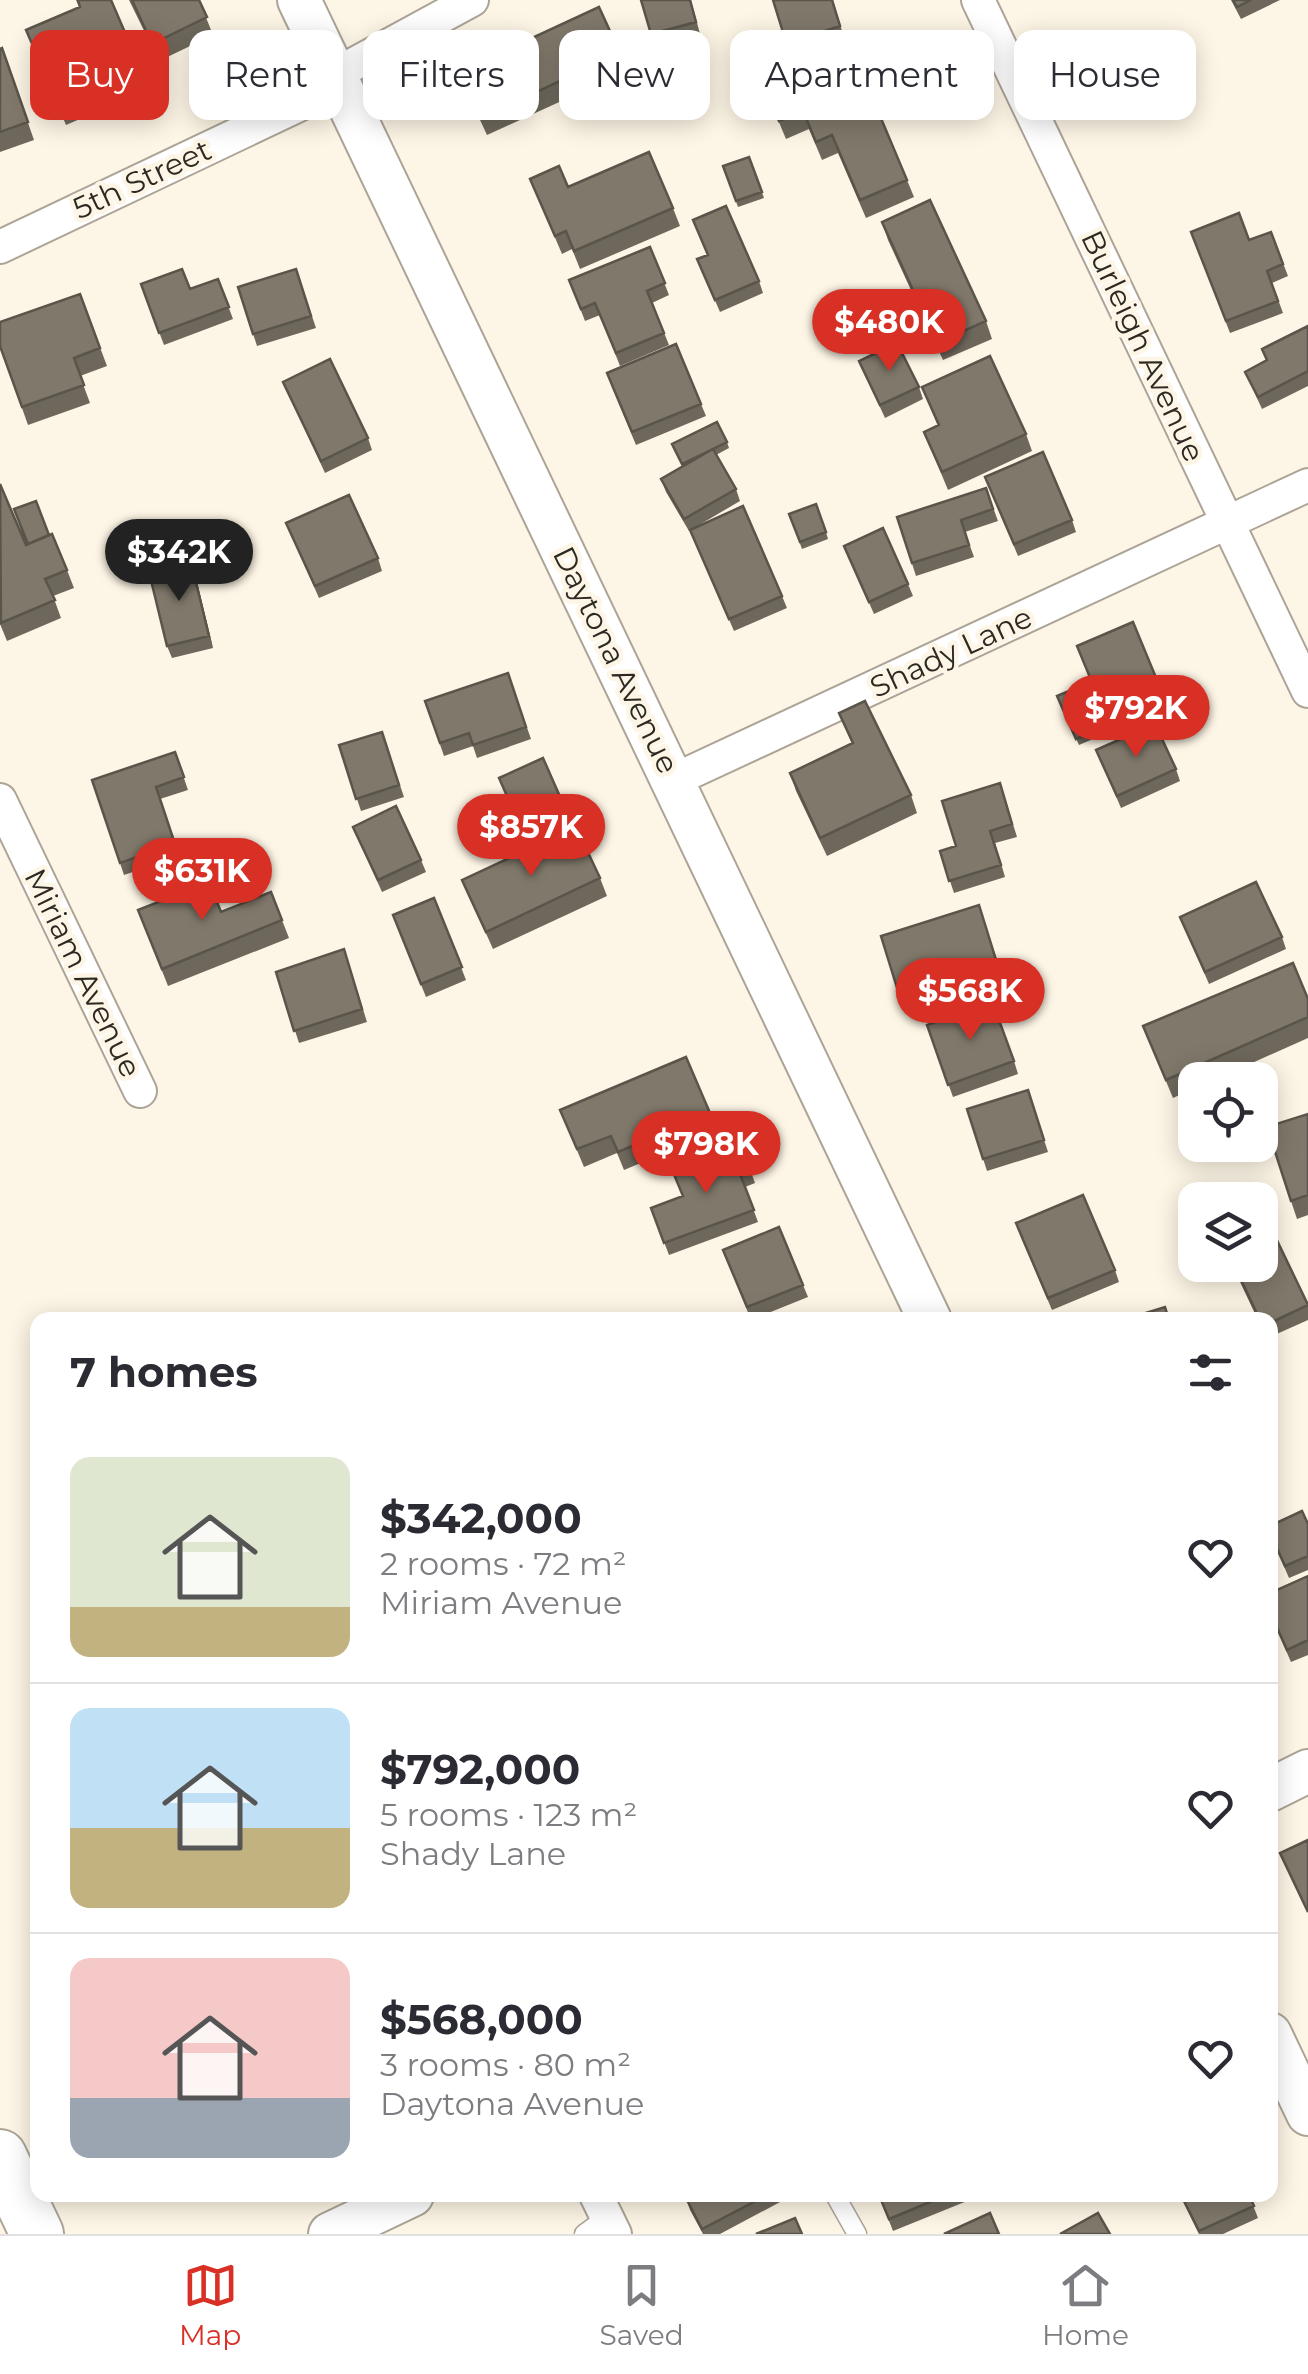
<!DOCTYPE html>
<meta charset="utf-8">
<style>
:root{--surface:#fff;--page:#f2f2f3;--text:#2b2b33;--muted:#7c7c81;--line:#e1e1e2;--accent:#d93025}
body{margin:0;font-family:Montserrat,sans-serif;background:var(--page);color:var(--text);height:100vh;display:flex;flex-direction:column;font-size:38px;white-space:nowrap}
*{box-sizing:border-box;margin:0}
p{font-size:32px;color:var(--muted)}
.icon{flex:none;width:55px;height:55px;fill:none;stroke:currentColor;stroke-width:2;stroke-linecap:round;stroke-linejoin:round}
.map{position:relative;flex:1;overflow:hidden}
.panel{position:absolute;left:30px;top:1312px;width:1248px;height:890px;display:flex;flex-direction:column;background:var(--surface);border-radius:20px;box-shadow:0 5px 25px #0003}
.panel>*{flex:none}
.top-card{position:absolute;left:30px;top:30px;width:1250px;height:90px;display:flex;gap:20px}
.fabs{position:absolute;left:1178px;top:1062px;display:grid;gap:20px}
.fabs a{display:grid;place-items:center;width:100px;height:100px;border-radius:20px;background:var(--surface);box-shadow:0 5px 25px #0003;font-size:50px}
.price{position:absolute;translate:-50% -85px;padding:0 22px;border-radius:35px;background:var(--accent);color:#fff;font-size:32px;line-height:65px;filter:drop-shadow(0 2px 5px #0008)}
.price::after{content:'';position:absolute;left:50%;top:60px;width:30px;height:22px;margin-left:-15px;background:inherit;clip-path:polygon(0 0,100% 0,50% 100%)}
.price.active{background:#222;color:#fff}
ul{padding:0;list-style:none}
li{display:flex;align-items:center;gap:30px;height:250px;padding:0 40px}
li+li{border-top:2px solid var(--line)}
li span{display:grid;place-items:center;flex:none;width:280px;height:200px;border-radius:20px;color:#555}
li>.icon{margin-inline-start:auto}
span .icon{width:120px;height:120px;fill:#fffc;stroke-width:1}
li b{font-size:42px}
h2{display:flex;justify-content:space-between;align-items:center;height:120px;padding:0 40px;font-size:42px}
.tag{padding:0 35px;border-radius:20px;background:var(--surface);box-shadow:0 5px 25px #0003;font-size:35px;line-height:90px}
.tag.active{background:var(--accent);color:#fff}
.menu{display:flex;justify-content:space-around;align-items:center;height:140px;border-top:2px solid var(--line);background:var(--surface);font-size:28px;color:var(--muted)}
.menu a{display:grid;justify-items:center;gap:5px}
.menu .active{color:var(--accent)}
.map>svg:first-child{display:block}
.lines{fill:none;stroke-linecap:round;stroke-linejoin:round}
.service-casing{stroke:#aca496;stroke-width:21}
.minor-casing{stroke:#aca496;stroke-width:36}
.tertiary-casing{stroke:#aca496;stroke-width:46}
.primary-casing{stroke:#aca496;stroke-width:56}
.service{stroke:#fff;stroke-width:18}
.minor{stroke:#fff;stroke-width:32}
.tertiary{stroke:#fff;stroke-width:42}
.primary{stroke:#fff;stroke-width:52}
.wall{fill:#6e685c}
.shaded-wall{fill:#5a554b}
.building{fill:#80796b;stroke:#5a554b;stroke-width:2.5}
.labels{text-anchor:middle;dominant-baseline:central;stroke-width:9;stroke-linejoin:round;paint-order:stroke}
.street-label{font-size:30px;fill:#2c2923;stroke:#fdf5e5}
</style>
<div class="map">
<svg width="1308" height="2234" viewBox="0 0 1308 2234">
<rect width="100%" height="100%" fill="#fdf5e5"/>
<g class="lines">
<g class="service-casing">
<path id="service" d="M 835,2195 L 857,2234
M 584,2234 L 607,2217"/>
</g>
<g class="minor-casing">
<path id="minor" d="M 978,0 L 1308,691
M 334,75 L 472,0
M 0,247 L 339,86
M 674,780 L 1308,485
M 0,800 L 140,1091
M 596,2195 L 615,2234"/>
</g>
<g class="tertiary-casing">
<path id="tertiary" d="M 299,0 L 930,1320
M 1270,1790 L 1308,1771
M 1270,2034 L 1308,2114
M 330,2234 L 412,2195"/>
</g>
<g class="primary-casing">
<path id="primary" d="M 0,2156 L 37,2234"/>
</g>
<use href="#service" class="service"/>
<use href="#minor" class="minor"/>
<use href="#tertiary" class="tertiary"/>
<use href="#primary" class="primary"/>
</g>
<path class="wall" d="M 76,0 L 111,0 L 148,90 L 66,125 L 26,30 L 79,7 Z
M 129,0 L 199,0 L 213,35 L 159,61 Z
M 641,0 L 691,0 L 700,34 L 656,46 Z
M 833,0 L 844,38 L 825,44 L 833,69 L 907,180 L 914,197 L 866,218 L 838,153 L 822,160 L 809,129 L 786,139 L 768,96 L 793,86 L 779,45 L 786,42 Z
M 1231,0 L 1280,0 L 1241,19 Z
M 2,48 L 34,140 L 0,152 L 0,49 Z
M 620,53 L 627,71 L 487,135 L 462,81 L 456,64 Z
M 749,157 L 764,198 L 738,207 L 723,166 Z
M 530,179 L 673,208 L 680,226 L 580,269 L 572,249 L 562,254 Z
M 693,220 L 759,281 L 763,293 L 720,312 L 697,259 L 708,255 Z
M 882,222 L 986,321 L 992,339 L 943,360 L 888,240 Z
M 1191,232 L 1249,240 L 1271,232 L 1288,276 L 1272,283 L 1283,313 L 1230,333 Z
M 650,247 L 669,295 L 652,303 L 669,345 L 620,366 L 600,315 L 585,321 L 569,280 Z
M 296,269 L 316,328 L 257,346 L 238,287 Z
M 218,279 L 233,319 L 164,345 L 141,284 L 190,289 Z
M 80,294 L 107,366 L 80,376 L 90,403 L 28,425 L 0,346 Z
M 1308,326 L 1308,386 L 1262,409 L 1245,372 L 1266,361 L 1262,349 Z
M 859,361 L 919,387 L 923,399 L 885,418 Z
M 283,382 L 368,438 L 372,450 L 325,473 Z
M 611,385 L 701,404 L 706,416 L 636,445 Z
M 922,387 L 1026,434 L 1032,451 L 948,490 L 924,432 L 938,426 Z
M 727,442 L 729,448 L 716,455 L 736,489 L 740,501 L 694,528 L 782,596 L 787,608 L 734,631 L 690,530 L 689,531 L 666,492 L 661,479 L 683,467 L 674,450 Z
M 985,477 L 1072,520 L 1076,532 L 1018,556 Z
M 0,484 L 26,545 L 49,535 L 67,570 L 74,588 L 53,596 L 61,618 L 7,641 L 0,624 Z
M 986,488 L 998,521 L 965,532 L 974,557 L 916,576 L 897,517 Z
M 789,514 L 826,532 L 828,539 L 802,549 Z
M 286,523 L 378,558 L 382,571 L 319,598 Z
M 844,546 L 908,584 L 913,596 L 874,614 Z
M 195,574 L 213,648 L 172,658 L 167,646 Z
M 1081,658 L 1157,680 L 1162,692 L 1106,716 Z
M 508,673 L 531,739 L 477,758 L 473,746 L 444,756 L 425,701 Z
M 1079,687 L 1100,736 L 1079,745 L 1057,696 Z
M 839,713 L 911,795 L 917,813 L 827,856 L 796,791 L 790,773 L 852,744 Z
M 382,732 L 404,797 L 361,811 L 339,745 Z
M 1096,750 L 1176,769 L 1180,781 L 1121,808 Z
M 175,752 L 188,790 L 160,799 L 180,856 L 124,875 L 92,780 Z
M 499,778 L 569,817 L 573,828 L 600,878 L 607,896 L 493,949 L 462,880 L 529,849 Z
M 1004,795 L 1017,837 L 995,843 L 1005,877 L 954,893 L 940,851 L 956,846 Z
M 353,827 L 421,860 L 426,872 L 382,892 Z
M 271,892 L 289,938 L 168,986 L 138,910 L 221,912 Z
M 434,898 L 466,980 L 426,997 L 393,915 Z
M 979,905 L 1001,972 L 903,1003 L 881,936 Z
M 1180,917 L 1282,937 L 1286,949 L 1209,984 Z
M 348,961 L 367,1022 L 299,1043 L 276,972 Z
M 1308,999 L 1308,1038 L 1214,1080 L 1195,1080 L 1195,1088 L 1173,1098 L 1143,1026 Z
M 927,1025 L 1014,1061 L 1018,1074 L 953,1097 Z
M 1028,1090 L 1048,1152 L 987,1171 L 967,1109 Z
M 560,1110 L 710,1113 L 717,1131 L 624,1170 L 617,1153 L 584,1167 Z
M 1308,1114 L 1308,1215 L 1297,1219 L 1291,1201 Z
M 742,1147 L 755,1183 L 745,1187 L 758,1222 L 669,1255 L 651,1208 L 682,1196 Z
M 779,1227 L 808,1297 L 751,1320 L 723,1250 Z
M 1020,1235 L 1115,1270 L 1119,1282 L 1052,1310 Z
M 1232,1265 L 1260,1265 L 1308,1305 L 1308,1320 L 1270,1337 L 1270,1320 L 1258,1320 Z
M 1270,1368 L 1278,1387 L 1270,1391 Z
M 1308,1524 L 1308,1570 L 1289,1578 L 1270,1534 Z
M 1308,1576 L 1308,1655 L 1291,1662 L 1270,1614 L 1270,1593 Z
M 692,2195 L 780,2195 L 782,2201 L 720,2234 L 703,2234 L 690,2210 L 686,2198 Z
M 879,2195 L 976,2195 L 977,2197 L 893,2231 Z
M 1180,2195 L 1249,2195 L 1258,2218 L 1223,2234 L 1199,2234 Z"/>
<path class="shaded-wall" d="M 191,562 L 195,574 L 213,648 L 209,636 Z"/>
<path class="building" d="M 78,0 L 111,0 L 142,72 L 60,108 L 26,30 L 80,7 Z
M 132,0 L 199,0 L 207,17 L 152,44 Z
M 641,0 L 690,0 L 696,22 L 651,34 Z
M 773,0 L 832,0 L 840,26 L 821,32 L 830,62 L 789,75 L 779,45 L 786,42 Z
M 1233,0 L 1251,0 L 1237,7 Z
M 599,7 L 620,53 L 481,118 L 456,64 L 498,44 L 502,52 Z
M 2,48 L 28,122 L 0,132 L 0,49 Z
M 856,59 L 907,180 L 860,200 L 832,135 L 816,142 L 803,111 L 779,121 L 768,96 Z
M 649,152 L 673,208 L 574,251 L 566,231 L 555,236 L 530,179 L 559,166 L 568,187 Z
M 749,157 L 762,192 L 736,201 L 723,166 Z
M 930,200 L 986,321 L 937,343 L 882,222 Z
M 726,206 L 759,281 L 715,300 L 697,259 L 708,255 L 693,220 Z
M 1239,213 L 1249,240 L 1271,232 L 1283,264 L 1267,271 L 1278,301 L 1226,321 L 1191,232 Z
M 650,247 L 665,283 L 647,291 L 664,333 L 616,353 L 595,303 L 581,309 L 569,280 Z
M 182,269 L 190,289 L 218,279 L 229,307 L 159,333 L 141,284 Z
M 296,269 L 311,316 L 253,334 L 238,287 Z
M 80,294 L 100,348 L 74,358 L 84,385 L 22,407 L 0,346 L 0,322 Z
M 1308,326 L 1308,371 L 1258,397 L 1245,372 L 1267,360 L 1262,349 Z
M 897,343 L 919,387 L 880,405 L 859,361 Z
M 676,344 L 701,404 L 632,432 L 607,373 Z
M 990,356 L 1026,434 L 942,472 L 924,432 L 939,425 L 922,387 Z
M 330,359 L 368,438 L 321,461 L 283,382 Z
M 717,422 L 727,442 L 682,464 L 672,444 Z
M 713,449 L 736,489 L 684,519 L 661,479 Z
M 1043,452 L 1072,520 L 1014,544 L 985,477 Z
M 0,484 L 26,545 L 52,534 L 67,570 L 45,579 L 55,600 L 1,623 Z
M 986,488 L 993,509 L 961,520 L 969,545 L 912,563 L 897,517 Z
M 349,495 L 378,558 L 315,586 L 286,523 Z
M 36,501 L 49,535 L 28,544 L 14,509 Z
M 816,504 L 826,532 L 800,542 L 789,514 Z
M 743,506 L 782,596 L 729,619 L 690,530 Z
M 883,528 L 908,584 L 869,602 L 844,546 Z
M 191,562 L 209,636 L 167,646 L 149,572 Z
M 1133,622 L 1157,680 L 1101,704 L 1077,646 Z
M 508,673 L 526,727 L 473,745 L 469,733 L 440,743 L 425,701 Z
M 1079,687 L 1097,730 L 1076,739 L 1057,696 Z
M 865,701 L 911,795 L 820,838 L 790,773 L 853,743 L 839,713 Z
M 1155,724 L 1176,769 L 1117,796 L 1096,750 Z
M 382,732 L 399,785 L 356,799 L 339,745 Z
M 175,752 L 184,777 L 156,787 L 175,844 L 120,863 L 92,780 Z
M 543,758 L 569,817 L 525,837 L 499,778 Z
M 1000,783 L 1012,824 L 990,831 L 1001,865 L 949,881 L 940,851 L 956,846 L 942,801 Z
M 396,806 L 421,860 L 378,880 L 353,827 Z
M 576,827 L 600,878 L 486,932 L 462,880 Z
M 209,882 L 221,912 L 271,892 L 282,920 L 162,969 L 138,910 Z
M 1256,882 L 1282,937 L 1205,972 L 1180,917 Z
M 434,898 L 462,967 L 421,984 L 393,915 Z
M 979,905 L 996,960 L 898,991 L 881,936 Z
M 344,949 L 362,1009 L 294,1031 L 276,972 Z
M 1293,963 L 1308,999 L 1308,1017 L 1166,1080 L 1143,1026 Z
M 992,1001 L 1014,1061 L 948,1085 L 927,1025 Z
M 686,1057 L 710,1113 L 618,1152 L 611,1136 L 577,1149 L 560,1110 Z
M 1028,1090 L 1044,1140 L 983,1159 L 967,1109 Z
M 1308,1114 L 1308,1195 L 1291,1201 L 1267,1127 Z
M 742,1147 L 751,1171 L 740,1174 L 754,1210 L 664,1243 L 651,1208 L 683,1196 L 673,1172 Z
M 1083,1195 L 1115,1270 L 1048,1298 L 1016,1223 Z
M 779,1227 L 803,1285 L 747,1307 L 723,1250 Z
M 1273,1232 L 1308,1305 L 1270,1323 L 1270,1320 L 1260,1320 L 1234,1265 L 1260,1265 L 1260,1238 Z
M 1165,1307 L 1169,1320 L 1123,1320 Z
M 1302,1511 L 1308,1524 L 1308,1556 L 1285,1566 L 1270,1533 L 1270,1526 Z
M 1308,1576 L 1308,1640 L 1287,1650 L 1270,1612 L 1270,1593 Z
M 1308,1840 L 1308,1912 L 1280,1853 Z
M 692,2195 L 767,2195 L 702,2229 L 686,2198 Z
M 879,2195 L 947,2195 L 889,2219 Z
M 1181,2195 L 1249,2195 L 1254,2206 L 1199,2231 Z
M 990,2213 L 999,2234 L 944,2234 Z
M 1098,2213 L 1110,2234 L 1060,2234 Z
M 795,2218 L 802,2234 L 756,2234 Z"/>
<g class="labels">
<g class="street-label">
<text transform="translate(142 179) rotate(-25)">5th Street</text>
<text transform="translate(1143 346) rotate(65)">Burleigh Avenue</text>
<text transform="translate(951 652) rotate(-25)">Shady Lane</text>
<text transform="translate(616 660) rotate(64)">Daytona Avenue</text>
<text transform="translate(83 973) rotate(64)">Miriam Avenue</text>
</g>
</g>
</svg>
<div class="fabs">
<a><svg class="icon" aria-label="locate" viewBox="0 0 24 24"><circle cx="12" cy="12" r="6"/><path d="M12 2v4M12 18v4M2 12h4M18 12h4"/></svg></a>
<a><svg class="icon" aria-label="layers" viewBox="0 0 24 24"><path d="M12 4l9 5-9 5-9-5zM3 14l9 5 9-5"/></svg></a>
</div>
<b class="price" style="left:889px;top:374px">$480K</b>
<b class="price active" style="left:179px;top:604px">$342K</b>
<b class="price" style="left:1136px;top:760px">$792K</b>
<b class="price" style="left:531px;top:879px">$857K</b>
<b class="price" style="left:202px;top:923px">$631K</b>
<b class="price" style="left:970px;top:1043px">$568K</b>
<b class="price" style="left:706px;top:1196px">$798K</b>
<div class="top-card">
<a class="tag active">Buy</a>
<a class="tag">Rent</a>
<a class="tag">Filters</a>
<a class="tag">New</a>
<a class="tag">Apartment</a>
<a class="tag">House</a>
</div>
<section class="panel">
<h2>7 homes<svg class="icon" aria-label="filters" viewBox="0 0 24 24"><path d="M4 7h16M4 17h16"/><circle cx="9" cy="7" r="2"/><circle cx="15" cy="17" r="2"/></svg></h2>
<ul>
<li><span style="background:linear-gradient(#dfe7d0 75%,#c2b280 0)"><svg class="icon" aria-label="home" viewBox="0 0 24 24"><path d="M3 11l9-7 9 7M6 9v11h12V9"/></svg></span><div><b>$342,000</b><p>2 rooms · 72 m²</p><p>Miriam Avenue</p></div><svg class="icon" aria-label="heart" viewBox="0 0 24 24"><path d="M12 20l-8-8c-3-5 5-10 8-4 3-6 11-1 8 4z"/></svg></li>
<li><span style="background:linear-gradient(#bfe0f5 60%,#c2b280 0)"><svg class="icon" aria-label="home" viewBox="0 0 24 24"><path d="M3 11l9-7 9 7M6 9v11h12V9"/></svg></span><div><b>$792,000</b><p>5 rooms · 123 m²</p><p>Shady Lane</p></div><svg class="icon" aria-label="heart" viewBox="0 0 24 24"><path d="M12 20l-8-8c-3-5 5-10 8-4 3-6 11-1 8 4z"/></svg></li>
<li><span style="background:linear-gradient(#f6c9c9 70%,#9aa5b1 0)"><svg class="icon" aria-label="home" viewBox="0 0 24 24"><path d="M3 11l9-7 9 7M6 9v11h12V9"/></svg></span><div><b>$568,000</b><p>3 rooms · 80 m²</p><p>Daytona Avenue</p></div><svg class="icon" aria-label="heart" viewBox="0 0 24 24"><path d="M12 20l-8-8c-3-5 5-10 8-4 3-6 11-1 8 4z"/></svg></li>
</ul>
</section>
</div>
<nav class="menu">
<a class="active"><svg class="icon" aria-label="map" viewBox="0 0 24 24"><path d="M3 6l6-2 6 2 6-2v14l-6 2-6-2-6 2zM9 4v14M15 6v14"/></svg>Map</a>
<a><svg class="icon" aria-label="saved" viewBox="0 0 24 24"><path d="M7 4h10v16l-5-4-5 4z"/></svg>Saved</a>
<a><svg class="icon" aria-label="home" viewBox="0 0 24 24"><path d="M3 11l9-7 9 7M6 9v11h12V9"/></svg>Home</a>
</nav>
